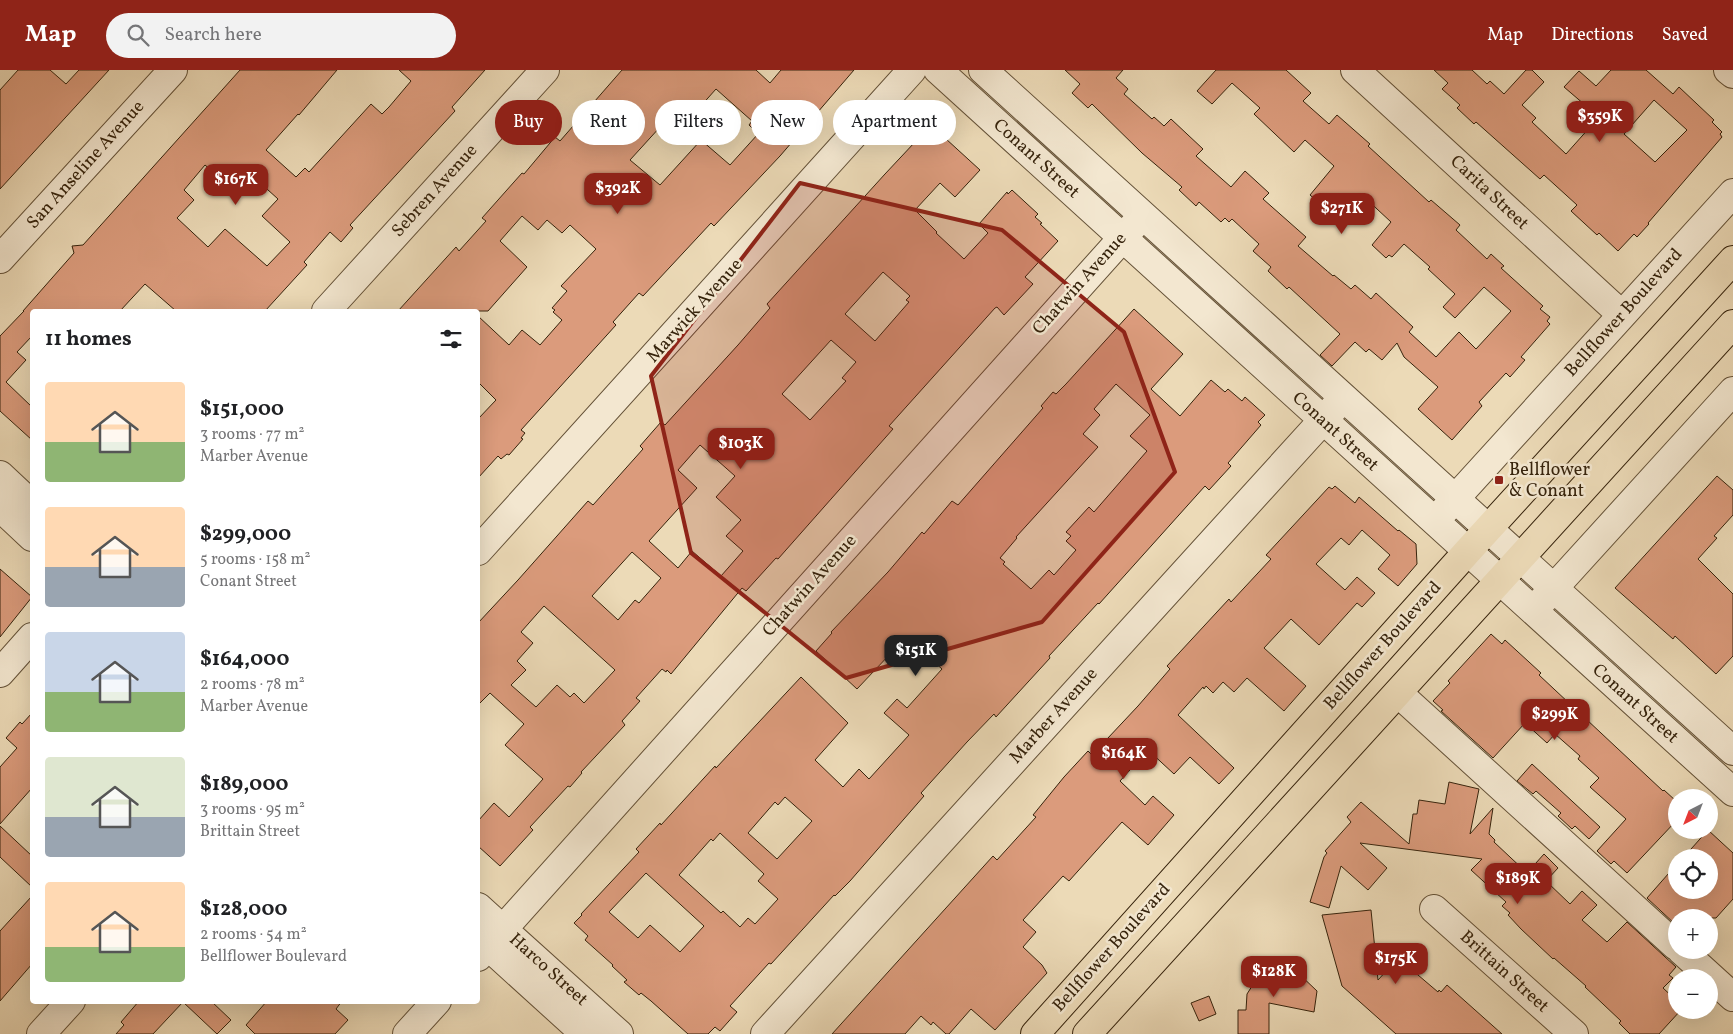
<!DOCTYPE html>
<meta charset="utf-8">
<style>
:root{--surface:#fff;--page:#f2f2f2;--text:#202124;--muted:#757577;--accent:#8f2418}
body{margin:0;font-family:Vollkorn,serif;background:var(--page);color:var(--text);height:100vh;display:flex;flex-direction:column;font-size:19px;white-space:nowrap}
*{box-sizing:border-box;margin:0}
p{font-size:16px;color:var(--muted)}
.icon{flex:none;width:28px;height:28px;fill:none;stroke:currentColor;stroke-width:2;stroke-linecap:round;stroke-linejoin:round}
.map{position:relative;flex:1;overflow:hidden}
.panel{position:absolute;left:30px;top:239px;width:450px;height:695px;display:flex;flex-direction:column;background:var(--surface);border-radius:5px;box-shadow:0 5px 20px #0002}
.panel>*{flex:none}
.top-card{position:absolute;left:495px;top:30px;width:475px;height:45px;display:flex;gap:10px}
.needle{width:32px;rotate:222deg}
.fabs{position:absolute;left:1668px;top:719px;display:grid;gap:10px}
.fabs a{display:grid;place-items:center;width:50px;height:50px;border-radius:50%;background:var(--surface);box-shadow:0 5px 20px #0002;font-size:25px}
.price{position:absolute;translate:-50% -42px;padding:0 11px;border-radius:10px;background:var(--accent);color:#fff;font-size:16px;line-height:32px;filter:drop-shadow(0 1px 2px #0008)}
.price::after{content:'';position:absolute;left:50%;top:30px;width:15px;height:11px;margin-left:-8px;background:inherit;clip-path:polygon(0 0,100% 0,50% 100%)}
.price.selected{background:#222;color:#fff}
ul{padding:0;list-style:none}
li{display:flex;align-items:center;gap:15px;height:125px;padding:0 15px}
li span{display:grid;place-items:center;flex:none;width:140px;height:100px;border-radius:5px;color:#555}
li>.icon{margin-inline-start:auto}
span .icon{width:60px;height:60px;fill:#fffc;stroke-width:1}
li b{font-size:21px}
h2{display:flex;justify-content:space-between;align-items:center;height:60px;padding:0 15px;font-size:21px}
.pill{padding:0 18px;border-radius:22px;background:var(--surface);box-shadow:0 5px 20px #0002;font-size:18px;line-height:45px}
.pill.selected{background:var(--accent);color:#fff}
header{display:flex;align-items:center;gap:30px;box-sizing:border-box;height:70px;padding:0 25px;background:var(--accent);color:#fff}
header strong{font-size:24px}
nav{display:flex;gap:28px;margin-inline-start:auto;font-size:18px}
.search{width:350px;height:45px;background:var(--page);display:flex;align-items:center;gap:12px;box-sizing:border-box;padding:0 18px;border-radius:28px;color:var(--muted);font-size:19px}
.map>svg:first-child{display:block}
.building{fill:#db9b7c;stroke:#36230c;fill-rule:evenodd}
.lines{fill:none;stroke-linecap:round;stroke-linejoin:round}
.minor-casing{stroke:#645137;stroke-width:30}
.major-casing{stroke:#36230c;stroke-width:30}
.minor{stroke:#f3e7d0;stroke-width:28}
.major{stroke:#ecdab7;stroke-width:28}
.marked{fill:#8f2418;fill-opacity:0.2;stroke:#8f2418;stroke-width:4;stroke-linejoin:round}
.poi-dot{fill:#8f2418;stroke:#f3e7d0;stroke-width:2}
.labels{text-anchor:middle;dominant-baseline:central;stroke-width:5;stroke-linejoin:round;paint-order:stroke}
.street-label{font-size:18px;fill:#36230c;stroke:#f3e7d0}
.poi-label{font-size:18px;fill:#36230c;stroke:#f3e7d0;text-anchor:start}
</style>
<header>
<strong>Map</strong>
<div class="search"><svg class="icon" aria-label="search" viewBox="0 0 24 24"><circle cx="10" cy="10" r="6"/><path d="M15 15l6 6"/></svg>Search here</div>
<nav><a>Map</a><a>Directions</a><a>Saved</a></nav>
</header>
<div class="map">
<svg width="1733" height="964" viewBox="0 0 1733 964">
<rect width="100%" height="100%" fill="#ecdab7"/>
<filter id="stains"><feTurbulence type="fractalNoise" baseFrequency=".004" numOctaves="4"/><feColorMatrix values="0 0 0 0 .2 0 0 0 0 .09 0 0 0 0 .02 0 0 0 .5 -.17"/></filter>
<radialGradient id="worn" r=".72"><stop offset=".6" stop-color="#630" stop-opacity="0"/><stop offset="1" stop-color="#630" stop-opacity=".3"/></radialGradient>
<path class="building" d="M 18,0 L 50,0 L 66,14 L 79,0 L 109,0 L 0,119 L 0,20 Z
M 240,0 L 337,0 L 299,45 L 298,44 L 266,80 L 296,107 L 305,98 L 309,102 L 371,34 L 382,44 L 389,37 L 411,11 L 399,0 L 485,0 L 452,37 L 455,41 L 350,155 L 353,158 L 341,172 L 330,162 L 304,192 L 307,195 L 265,241 L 176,241 L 145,214 L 120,241 L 32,241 L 32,266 L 17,282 L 26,290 L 6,312 L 32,337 L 32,370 L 0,341 L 0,266 L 24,241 L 23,241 L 74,183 L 72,176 L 83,175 ZM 205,95 L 232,118 L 247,101 L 278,129 L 262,146 L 290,172 L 267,196 L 225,159 L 208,177 L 177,148 L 194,130 L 184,120 Z
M 622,0 L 756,0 L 770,13 L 781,0 L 854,0 L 780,86 L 714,156 L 711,153 L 643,226 L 639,223 L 613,252 L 616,255 L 521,360 L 525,363 L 521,368 L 523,369 L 509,385 L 507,384 L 501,389 L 498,386 L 478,408 L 478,349 L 496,330 L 478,312 L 478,246 L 509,275 L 522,260 L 540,275 L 562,250 L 553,242 L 555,240 L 552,238 L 567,221 L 561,216 L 596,179 L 570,155 L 562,163 L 547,150 L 538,160 L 522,146 L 500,171 L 527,197 L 488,241 L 398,241 L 456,177 L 459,181 L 486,151 L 482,148 L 522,103 L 524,104 L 555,67 L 560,71 ZM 716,19 L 752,51 L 749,55 L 758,64 L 730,95 L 701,70 L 660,115 L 630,90 L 671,45 L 683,56 Z
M 1065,0 L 1123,0 L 1116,8 L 1128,19 L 1124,24 L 1152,49 L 1154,47 L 1164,56 L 1171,49 L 1203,79 L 1196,86 L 1231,117 L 1245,101 L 1269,123 L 1263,129 L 1306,167 L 1298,176 L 1333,206 L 1334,205 L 1351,219 L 1355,215 L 1371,229 L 1376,223 L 1413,257 L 1409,262 L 1436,287 L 1459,262 L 1476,279 L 1511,241 L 1484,217 L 1455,248 L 1443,237 L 1455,224 L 1428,199 L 1430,197 L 1404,174 L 1392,187 L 1389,185 L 1386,188 L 1372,175 L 1391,152 L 1363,126 L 1349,141 L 1334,126 L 1324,137 L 1310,125 L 1334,96 L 1305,70 L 1294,82 L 1254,44 L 1260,38 L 1232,13 L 1212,34 L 1197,21 L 1216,0 L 1286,0 L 1311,23 L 1303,31 L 1329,54 L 1337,45 L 1370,74 L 1368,76 L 1429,132 L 1431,130 L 1460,155 L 1456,160 L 1487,189 L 1491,184 L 1504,196 L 1501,198 L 1543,236 L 1540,239 L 1550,247 L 1547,251 L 1550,254 L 1521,287 L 1525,290 L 1510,307 L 1506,303 L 1479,332 L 1482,336 L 1452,370 L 1418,339 L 1438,317 L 1404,287 L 1397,273 L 1382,290 L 1369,279 L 1366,282 L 1355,272 L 1332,296 L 1320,285 L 1340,264 L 1289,217 L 1287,219 L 1268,201 L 1271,197 L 1253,181 L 1259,174 L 1232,149 L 1229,152 L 1225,148 L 1221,152 L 1199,132 L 1196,136 L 1179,120 L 1182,117 L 1142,83 L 1092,34 L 1088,38 L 1072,23 L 1080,14 Z
M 1434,0 L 1472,0 L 1487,14 L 1490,11 L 1504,24 L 1526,0 L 1532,0 L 1544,12 L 1522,35 L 1536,48 L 1532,52 L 1566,84 L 1599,47 L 1564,17 L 1579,1 L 1596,16 L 1611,0 L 1646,0 L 1673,24 L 1679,17 L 1714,50 L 1712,52 L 1722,62 L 1720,64 L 1722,67 L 1648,153 L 1649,154 L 1637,167 L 1634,164 L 1618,181 L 1599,163 L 1597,165 L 1571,141 L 1577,135 L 1544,105 L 1540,109 L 1476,52 L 1474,54 L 1457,38 L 1460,35 L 1442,19 L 1448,13 ZM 1654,30 L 1687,60 L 1655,92 L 1624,64 Z
M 934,58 L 980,100 L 955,127 L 940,113 L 915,140 L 937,162 L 936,163 L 964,189 L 988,163 L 979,154 L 1007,122 L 1008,124 L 1012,120 L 1038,144 L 1035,147 L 1042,153 L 1040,154 L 1058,171 L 1025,207 L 1033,214 L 1004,245 L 997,237 L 995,238 L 889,356 L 893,359 L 778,489 L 776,488 L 746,521 L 742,518 L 671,604 L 667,600 L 666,602 L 662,599 L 636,628 L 640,631 L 622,651 L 625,655 L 581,702 L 582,703 L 570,717 L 568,716 L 530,757 L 533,760 L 500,796 L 478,776 L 478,751 L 494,733 L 509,747 L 543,709 L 505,675 L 524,654 L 490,623 L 478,635 L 478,553 L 518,510 L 588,431 L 593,435 L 643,379 L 640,376 L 661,352 L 665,355 L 738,275 L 770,238 L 767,234 L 885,104 L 915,72 L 918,75 ZM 883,202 L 910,226 L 906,230 L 909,232 L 875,271 L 845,244 ZM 831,270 L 856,292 L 842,308 L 846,311 L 810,350 L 782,324 ZM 700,375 L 735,406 L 716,427 L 741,450 L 726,466 L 743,481 L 721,506 L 692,481 L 678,498 L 649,471 L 697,418 L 678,400 ZM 632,482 L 661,508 L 639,533 L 635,530 L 618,550 L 592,526 ZM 544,536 L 615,600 L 584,633 L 574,623 L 570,627 L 557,615 L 536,637 L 511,615 L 526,600 L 517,591 L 533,573 L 521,562 Z
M 1134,239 L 1183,284 L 1151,319 L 1180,346 L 1211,310 L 1225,322 L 1228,319 L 1242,331 L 1245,327 L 1265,345 L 1258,352 L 1261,355 L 1228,393 L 1231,396 L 1209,420 L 1205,416 L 1099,534 L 1098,533 L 1049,586 L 1050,588 L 996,647 L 994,644 L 967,672 L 921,723 L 924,726 L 850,811 L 835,826 L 834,825 L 771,894 L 769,893 L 730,936 L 737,942 L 720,961 L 715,957 L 708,964 L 688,964 L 651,931 L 641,923 L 639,925 L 624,912 L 627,910 L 612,896 L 613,895 L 585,870 L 588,866 L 574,853 L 582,845 L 581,844 L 639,782 L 636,779 L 660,753 L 661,755 L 715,696 L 716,698 L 801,607 L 848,653 L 815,690 L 843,717 L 859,699 L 869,709 L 909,665 L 884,643 L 897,629 L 907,638 L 942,599 L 914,574 L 899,590 L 891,583 L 857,619 L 816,581 L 832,563 L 831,562 L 888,502 L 922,462 L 924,464 L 952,431 L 958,435 L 1043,338 L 1041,336 L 1053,322 L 1056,324 L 1066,314 ZM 1116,314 L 1150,345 L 1130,366 L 1147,381 L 1094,442 L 1089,437 L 1066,462 L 1071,466 L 1066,471 L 1076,480 L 1054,505 L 1049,500 L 1031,519 L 1003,494 L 1005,492 L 1000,488 L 1017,468 L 1016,467 L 1098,377 L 1083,364 L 1100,345 L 1094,339 ZM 785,727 L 812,751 L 777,789 L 748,763 L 775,732 L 778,735 ZM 720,763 L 764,804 L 758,811 L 778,829 L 755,854 L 748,848 L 740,857 L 723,841 L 721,843 L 679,805 L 711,769 L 713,771 ZM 646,803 L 704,856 L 680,882 L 650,855 L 638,868 L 609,842 Z
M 1717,406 L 1733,420 L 1733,445 L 1714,466 L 1717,468 L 1698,489 L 1733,524 L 1733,586 L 1716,604 L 1675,566 L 1673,569 L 1615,518 Z
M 1335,416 L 1355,433 L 1359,427 L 1398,461 L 1399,460 L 1416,474 L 1417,494 L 1398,516 L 1378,499 L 1390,485 L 1362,460 L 1349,475 L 1341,468 L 1316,494 L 1345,520 L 1357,507 L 1375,523 L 1362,537 L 1357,533 L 1319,575 L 1291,549 L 1264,578 L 1306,616 L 1284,641 L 1247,608 L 1234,622 L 1223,612 L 1213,623 L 1206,616 L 1204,619 L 1203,617 L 1178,645 L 1234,698 L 1219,714 L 1190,687 L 1174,704 L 1148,680 L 1120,711 L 1145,735 L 1153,726 L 1174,745 L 1148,775 L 1122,752 L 1069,811 L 1063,806 L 1023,850 L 1036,862 L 1023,877 L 1042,895 L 1047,903 L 1036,915 L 995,960 L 971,939 L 949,964 L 946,964 L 933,952 L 931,955 L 921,946 L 905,964 L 832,964 L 993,786 L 997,790 L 1036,747 L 1033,745 L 1064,707 L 1088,681 L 1092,685 L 1138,636 L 1170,599 L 1167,596 L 1229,529 L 1231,532 L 1271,489 L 1266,485 L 1329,417 L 1332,419 Z
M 0,499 L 32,527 L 0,567 Z
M 1491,564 L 1502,574 L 1505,570 L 1541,603 L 1539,605 L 1663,721 L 1664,720 L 1676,731 L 1676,751 L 1627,803 L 1614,791 L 1611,794 L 1597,781 L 1626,749 L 1590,717 L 1599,708 L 1578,689 L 1580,686 L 1555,664 L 1547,673 L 1525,653 L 1493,688 L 1441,641 L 1443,640 L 1433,631 L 1450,613 L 1448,611 Z
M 32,643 L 32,718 L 0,754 L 0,697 L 17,678 L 6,668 L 20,652 L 22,654 Z
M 1532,694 L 1600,757 L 1589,769 L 1575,756 L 1572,759 L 1558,746 L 1561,743 L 1536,721 L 1533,724 L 1517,711 Z
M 1449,712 L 1479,719 L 1470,764 L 1493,738 L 1489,764 L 1495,770 L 1494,772 L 1527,803 L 1544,784 L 1558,798 L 1546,811 L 1570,834 L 1582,821 L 1597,835 L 1582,850 L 1607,872 L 1627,852 L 1676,897 L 1669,905 L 1673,908 L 1663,918 L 1676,930 L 1676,940 L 1681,940 L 1659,964 L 1630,964 L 1619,953 L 1621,951 L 1585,917 L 1586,916 L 1554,888 L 1553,889 L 1521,859 L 1508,845 L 1510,843 L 1502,836 L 1506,832 L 1471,800 L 1482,789 L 1360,773 L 1387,798 L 1368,820 L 1341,796 L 1329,838 L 1310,832 L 1324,787 L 1327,783 L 1325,781 L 1351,752 L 1347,747 L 1361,732 L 1409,774 L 1413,744 L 1417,744 L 1419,730 L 1445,734 Z
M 0,756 L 32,786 L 32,817 L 0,787 Z
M 1708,760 L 1733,783 L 1733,829 L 1716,848 L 1676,848 L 1676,855 L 1647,828 L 1676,795 L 1676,820 L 1709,820 L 1709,788 L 1683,788 Z
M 32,826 L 32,894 L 0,931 L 0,861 Z
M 1371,840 L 1378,910 L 1398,888 L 1438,922 L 1439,920 L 1441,922 L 1447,915 L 1502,964 L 1396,964 L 1342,916 L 1322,845 Z
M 1258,894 L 1297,902 L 1317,921 L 1314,942 L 1269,933 L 1269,964 L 1238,964 L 1238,940 L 1246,940 L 1247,924 L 1254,913 Z
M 1209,926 L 1216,944 L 1199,951 L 1191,933 Z
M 139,931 L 211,931 L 231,950 L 217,964 L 183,932 L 153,964 L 116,964 L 124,955 L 121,952 Z
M 267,931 L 342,931 L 336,939 L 348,950 L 335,964 L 255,964 L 246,955 Z"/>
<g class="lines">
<g class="minor-casing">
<path id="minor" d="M 938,0 L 1733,722
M 983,0 L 1733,681
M 1355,0 L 1622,245
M 1728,0 L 1733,4
M 0,189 L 173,0
M 326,241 L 545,0
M 0,405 L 32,435
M 0,437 L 32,467
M 1443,442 L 1733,123
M 478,481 L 912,0
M 1542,531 L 1733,321
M 0,603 L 32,567
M 1398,623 L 1676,876
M 478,837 L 619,964
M 1434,839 L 1574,964
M 478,867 L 585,964
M 1681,880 L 1733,927
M 478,887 L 1135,154
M 41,964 L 71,931
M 407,964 L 437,931
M 765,964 L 1334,338"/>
</g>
<g class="major-casing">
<path id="major" d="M 1035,964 L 1467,482 L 1733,190
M 1087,964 L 1733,254"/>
</g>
<use href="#minor" class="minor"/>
<use href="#major" class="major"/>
</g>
<path class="marked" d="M 800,113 L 1002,160 L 1124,262 L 1175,402 L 1042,552 L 846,608 L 691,483 L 651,306 Z"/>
<rect class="poi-dot" x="1494" y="405" width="10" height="10" rx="2.5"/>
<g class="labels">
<g class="street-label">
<text transform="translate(1036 89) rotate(42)">Conant Street</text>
<text transform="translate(86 95) rotate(-48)">San Anseline Avenue</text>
<text transform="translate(435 121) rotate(-48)">Sebren Avenue</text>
<text transform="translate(1489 123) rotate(43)">Carita Street</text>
<text transform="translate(1080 214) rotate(-48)">Chatwin Avenue</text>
<text transform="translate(695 241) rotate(-48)">Marwick Avenue</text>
<text transform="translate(1624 243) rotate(-48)">Bellflower Boulevard</text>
<text transform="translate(1335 362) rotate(42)">Conant Street</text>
<text transform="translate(810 516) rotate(-48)">Chatwin Avenue</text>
<text transform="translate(1383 576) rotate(-48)">Bellflower Boulevard</text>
<text transform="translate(1635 634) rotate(42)">Conant Street</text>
<text transform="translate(1054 646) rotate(-48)">Marber Avenue</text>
<text transform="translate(1112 878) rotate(-48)">Bellflower Boulevard</text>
<text transform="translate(548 900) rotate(42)">Harco Street</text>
<text transform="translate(1504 902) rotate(42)">Brittain Street</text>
</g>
<g class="poi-label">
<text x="1509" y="400">Bellflower<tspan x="1509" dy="21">&amp; Conant</tspan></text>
</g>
</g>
<rect width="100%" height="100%" filter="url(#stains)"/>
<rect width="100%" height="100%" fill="url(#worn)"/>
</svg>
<div class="fabs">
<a><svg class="needle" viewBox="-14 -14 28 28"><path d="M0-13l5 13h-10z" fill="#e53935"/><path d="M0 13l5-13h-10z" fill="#757577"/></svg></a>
<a><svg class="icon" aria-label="locate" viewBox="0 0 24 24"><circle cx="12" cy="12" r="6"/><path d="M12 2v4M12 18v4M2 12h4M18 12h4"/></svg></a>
<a>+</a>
<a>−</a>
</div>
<b class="price" style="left:1600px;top:73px">$359K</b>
<b class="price" style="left:236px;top:136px">$167K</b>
<b class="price" style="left:618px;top:145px">$392K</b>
<b class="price" style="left:1342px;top:165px">$271K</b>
<b class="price" style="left:741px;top:400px">$103K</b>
<b class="price selected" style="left:916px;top:607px">$151K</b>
<b class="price" style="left:1555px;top:671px">$299K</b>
<b class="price" style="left:1124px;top:710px">$164K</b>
<b class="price" style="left:1518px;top:835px">$189K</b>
<b class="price" style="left:1396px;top:915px">$175K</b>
<b class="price" style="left:1274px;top:928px">$128K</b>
<div class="top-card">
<a class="pill selected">Buy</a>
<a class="pill">Rent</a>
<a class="pill">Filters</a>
<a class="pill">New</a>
<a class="pill">Apartment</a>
</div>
<section class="panel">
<h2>11 homes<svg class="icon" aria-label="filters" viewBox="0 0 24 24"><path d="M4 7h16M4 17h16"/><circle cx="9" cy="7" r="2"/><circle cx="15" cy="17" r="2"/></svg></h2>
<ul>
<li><span style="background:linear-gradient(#ffd9b3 60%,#8fb573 0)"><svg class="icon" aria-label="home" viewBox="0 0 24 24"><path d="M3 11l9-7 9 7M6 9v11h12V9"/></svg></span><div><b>$151,000</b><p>3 rooms · 77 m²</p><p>Marber Avenue</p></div></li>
<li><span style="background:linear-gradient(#ffd9b3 60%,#9aa5b1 0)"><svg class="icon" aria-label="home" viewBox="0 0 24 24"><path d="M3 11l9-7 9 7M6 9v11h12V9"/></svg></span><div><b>$299,000</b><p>5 rooms · 158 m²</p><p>Conant Street</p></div></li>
<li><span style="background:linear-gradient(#c9d6e8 60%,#8fb573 0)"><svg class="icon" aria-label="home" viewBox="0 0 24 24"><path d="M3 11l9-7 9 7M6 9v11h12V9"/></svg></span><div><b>$164,000</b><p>2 rooms · 78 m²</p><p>Marber Avenue</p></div></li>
<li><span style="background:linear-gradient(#dfe7d0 60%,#9aa5b1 0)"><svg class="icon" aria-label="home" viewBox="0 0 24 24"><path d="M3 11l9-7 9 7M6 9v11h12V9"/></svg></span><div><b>$189,000</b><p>3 rooms · 95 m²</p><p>Brittain Street</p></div></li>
<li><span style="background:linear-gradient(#ffd9b3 65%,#8fb573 0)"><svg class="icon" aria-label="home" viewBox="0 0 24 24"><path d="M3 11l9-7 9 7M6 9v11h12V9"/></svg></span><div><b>$128,000</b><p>2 rooms · 54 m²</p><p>Bellflower Boulevard</p></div></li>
</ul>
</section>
</div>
